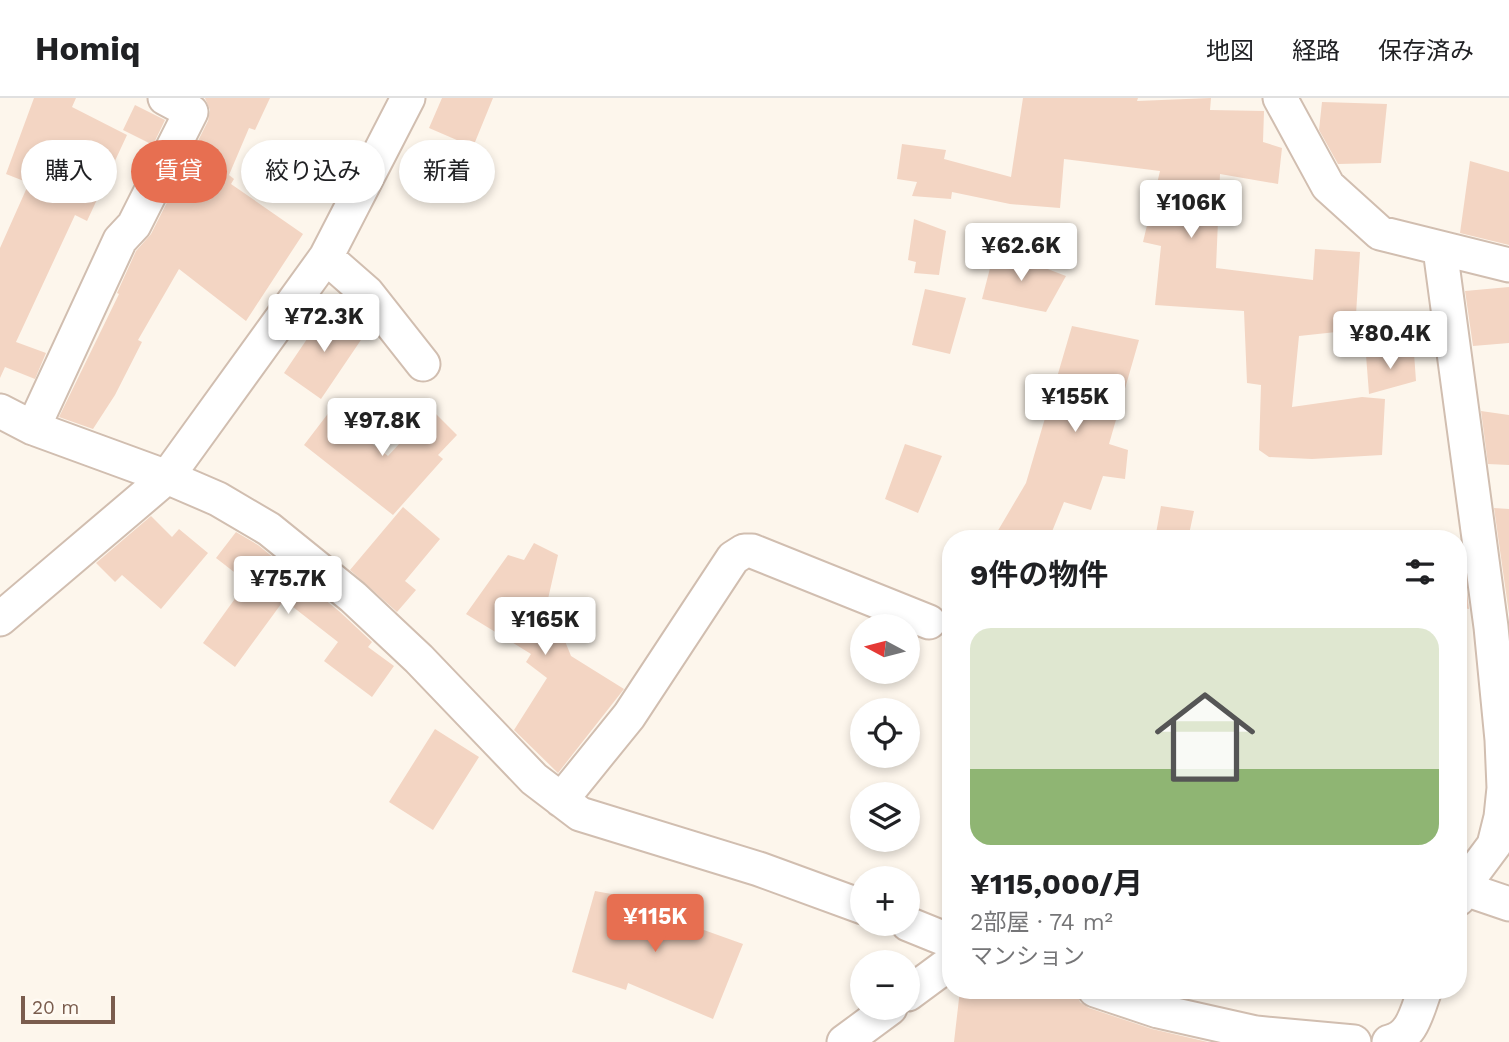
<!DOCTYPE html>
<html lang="ja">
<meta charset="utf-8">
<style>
:root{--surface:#fff;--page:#f6f6f6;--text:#202124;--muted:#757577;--line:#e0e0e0;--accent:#e76f51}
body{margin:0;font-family:"Work Sans","Noto Sans JP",sans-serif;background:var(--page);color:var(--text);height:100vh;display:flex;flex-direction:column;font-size:26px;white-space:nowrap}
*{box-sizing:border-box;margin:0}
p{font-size:23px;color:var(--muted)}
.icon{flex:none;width:38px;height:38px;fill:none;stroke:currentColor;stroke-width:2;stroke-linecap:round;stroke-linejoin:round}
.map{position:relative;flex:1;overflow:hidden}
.sheet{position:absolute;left:942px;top:432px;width:525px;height:469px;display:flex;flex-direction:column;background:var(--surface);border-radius:28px;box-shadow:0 4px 10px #0003}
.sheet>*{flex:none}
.top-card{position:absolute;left:21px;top:42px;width:665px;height:63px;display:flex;gap:14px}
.needle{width:46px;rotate:277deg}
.buttons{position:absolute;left:850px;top:516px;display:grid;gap:14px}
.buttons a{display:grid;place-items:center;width:70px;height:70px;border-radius:50%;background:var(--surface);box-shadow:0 4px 10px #0003;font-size:35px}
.scale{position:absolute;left:21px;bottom:18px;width:94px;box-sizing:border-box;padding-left:7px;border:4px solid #7a5c4d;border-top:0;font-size:19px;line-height:24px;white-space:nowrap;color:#7a5c4d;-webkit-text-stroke:5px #fffaf3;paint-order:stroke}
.price{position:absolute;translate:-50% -60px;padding:0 16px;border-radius:7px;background:#fff;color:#222;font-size:23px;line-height:46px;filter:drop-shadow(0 2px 4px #0008)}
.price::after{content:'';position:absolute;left:50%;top:42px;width:21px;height:16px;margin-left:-10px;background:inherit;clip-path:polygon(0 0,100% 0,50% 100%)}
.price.on{background:var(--accent);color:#fff}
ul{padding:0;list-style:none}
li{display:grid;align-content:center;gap:14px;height:371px;padding:0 28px}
li span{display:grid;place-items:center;height:217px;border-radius:21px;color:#555}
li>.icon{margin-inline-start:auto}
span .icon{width:126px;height:126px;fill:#fffc;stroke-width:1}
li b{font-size:30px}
h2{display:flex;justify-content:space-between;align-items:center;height:84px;padding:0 28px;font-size:30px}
.chip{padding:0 24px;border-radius:32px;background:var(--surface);box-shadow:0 4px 10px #0003;font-size:24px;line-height:63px}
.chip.on{background:var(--accent);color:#fff}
header{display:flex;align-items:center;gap:42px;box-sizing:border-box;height:98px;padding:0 35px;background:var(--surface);border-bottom:2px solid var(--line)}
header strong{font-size:33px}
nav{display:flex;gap:38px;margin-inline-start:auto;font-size:24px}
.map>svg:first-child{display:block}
.building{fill:#f3d5c3}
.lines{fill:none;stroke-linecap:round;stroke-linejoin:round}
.minor-casing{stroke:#d1beb0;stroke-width:37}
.minor{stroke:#fff;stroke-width:33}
</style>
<header>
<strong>Homiq</strong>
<nav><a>地図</a><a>経路</a><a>保存済み</a></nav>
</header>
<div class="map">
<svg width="1509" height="944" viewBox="0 0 1509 944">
<rect width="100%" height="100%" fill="#fdf6ec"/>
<path class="building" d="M 34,0 L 76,0 L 72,9 L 127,37 L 87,123 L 75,117 L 16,244 L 46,255 L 35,281 L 5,269 L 0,280 L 0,150 L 29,85 L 6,76 Z
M 205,0 L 270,0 L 255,32 L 249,30 L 229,77 L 234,81 L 231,86 L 303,136 L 246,223 L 179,171 L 138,242 L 142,244 L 115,297 L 93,331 L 59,319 L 119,196 L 117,195 L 136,153 L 151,136 L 208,23 L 210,12 Z
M 442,0 L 493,0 L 473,49 L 429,30 Z
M 1023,0 L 1138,0 L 1137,3 L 1211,0 L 1210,12 L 1264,13 L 1263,44 L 1282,50 L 1278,86 L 1220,76 L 1216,170 L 1313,182 L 1315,151 L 1360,154 L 1355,232 L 1299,238 L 1292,309 L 1362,299 L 1385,301 L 1382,357 L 1312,361 L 1269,359 L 1259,352 L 1261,287 L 1247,285 L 1244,213 L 1155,207 L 1161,148 L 1143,144 L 1160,73 L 1064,61 L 1060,110 L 1010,106 L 952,94 L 951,101 L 912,98 L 917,84 L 897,81 L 902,46 L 946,52 L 944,61 L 1011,79 Z
M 1322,4 L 1387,6 L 1381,65 L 1338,66 L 1319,32 Z
M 135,7 L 165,22 L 153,47 L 123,32 Z
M 1470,63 L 1509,74 L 1509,147 L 1460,135 Z
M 914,121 L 946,133 L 939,177 L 914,175 L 916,164 L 908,162 Z
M 995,151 L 1066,178 L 1046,214 L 982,201 Z
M 1509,189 L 1509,245 L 1473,248 L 1465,193 Z
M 925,191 L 966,200 L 950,256 L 912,247 Z
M 328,210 L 365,236 L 321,301 L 284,275 Z
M 1072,228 L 1139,242 L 1109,346 L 1128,352 L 1125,381 L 1103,378 L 1091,412 L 1064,404 L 1049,441 L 993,441 L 1026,385 Z
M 1414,255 L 1416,283 L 1369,296 L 1366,257 Z
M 330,313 L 388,358 L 411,333 L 413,335 L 433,313 L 457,337 L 438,357 L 443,361 L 393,417 L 304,347 Z
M 1481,313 L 1509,317 L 1509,367 L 1488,366 Z
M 905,346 L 942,358 L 918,415 L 885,401 Z
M 1161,408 L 1194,413 L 1188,441 L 1155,441 Z
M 403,409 L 440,441 L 405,483 L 416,492 L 397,514 L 350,472 Z
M 1494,410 L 1509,411 L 1509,516 Z
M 151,418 L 172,439 L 179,431 L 208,455 L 161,511 L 122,477 L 115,484 L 96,465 Z
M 236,434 L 258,447 L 340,514 L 372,544 L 368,549 L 394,568 L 372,599 L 324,563 L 338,544 L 284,502 L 235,569 L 203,545 L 247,484 L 216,460 Z
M 534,445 L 558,457 L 548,501 L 571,558 L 624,591 L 558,675 L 514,632 L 547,580 L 526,564 L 531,556 L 466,516 L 508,457 L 524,462 Z
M 1458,483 L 1466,485 L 1469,511 L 1458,509 Z
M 435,631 L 479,659 L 433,732 L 389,704 Z
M 595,793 L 650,803 L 648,812 L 743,846 L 713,921 L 628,885 L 626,892 L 572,874 Z
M 960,892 L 1076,892 L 1080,904 L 1089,910 L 1152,931 L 1208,944 L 954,944 Z"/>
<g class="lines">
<g class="minor-casing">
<path id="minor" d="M 1280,0 L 1328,88 L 1380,135 L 1509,167
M 1440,151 L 1491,529 L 1502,642 L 1504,690 L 1501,719 L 1494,747 L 1462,790 L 1458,801
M 326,159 L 367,195 L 423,266
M 0,313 L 33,330 L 167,379 L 218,401 L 269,431 L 353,499 L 419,561 L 534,681 L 580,716 L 759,771 L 863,809
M 33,330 L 120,142 L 134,127 L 191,14 L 165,0
M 0,521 L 167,379 L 326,159 L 408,0
M 561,702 L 629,618 L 733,460 L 744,453 L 752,453 L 929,524
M 1462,790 L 1509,806
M 908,826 L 950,843
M 1095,892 L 1158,913 L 1256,935 L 1354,944
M 908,896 L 950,865
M 844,944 L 890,910
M 1389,944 C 1413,939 1417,912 1425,892"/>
</g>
<use href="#minor" class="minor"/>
</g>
</svg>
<div class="buttons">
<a><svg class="needle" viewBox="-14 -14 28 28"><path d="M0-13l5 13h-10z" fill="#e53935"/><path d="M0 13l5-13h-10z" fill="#757577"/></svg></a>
<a><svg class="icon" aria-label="locate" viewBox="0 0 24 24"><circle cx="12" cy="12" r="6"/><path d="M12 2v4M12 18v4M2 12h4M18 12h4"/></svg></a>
<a><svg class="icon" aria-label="layers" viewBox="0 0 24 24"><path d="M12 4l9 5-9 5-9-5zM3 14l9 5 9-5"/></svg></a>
<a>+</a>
<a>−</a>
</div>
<div class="scale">20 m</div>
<b class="price" style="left:1191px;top:142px">¥106K</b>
<b class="price" style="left:1021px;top:185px">¥62.6K</b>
<b class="price" style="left:324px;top:256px">¥72.3K</b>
<b class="price" style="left:1390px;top:273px">¥80.4K</b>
<b class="price" style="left:1075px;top:336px">¥155K</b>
<b class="price" style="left:382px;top:360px">¥97.8K</b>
<b class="price" style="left:288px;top:518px">¥75.7K</b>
<b class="price" style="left:545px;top:559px">¥165K</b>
<b class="price on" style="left:655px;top:856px">¥115K</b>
<div class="top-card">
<a class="chip">購入</a>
<a class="chip on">賃貸</a>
<a class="chip">絞り込み</a>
<a class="chip">新着</a>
</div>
<section class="sheet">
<h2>9件の物件<svg class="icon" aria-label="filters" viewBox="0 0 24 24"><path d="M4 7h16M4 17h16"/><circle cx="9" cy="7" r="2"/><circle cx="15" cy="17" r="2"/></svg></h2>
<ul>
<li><span style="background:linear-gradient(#dfe7d0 65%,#8fb573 0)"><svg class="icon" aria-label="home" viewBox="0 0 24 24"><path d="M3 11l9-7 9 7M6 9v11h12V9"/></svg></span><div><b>¥115,000/月</b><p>2部屋 · 74 m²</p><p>マンション</p></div></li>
</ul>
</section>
</div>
